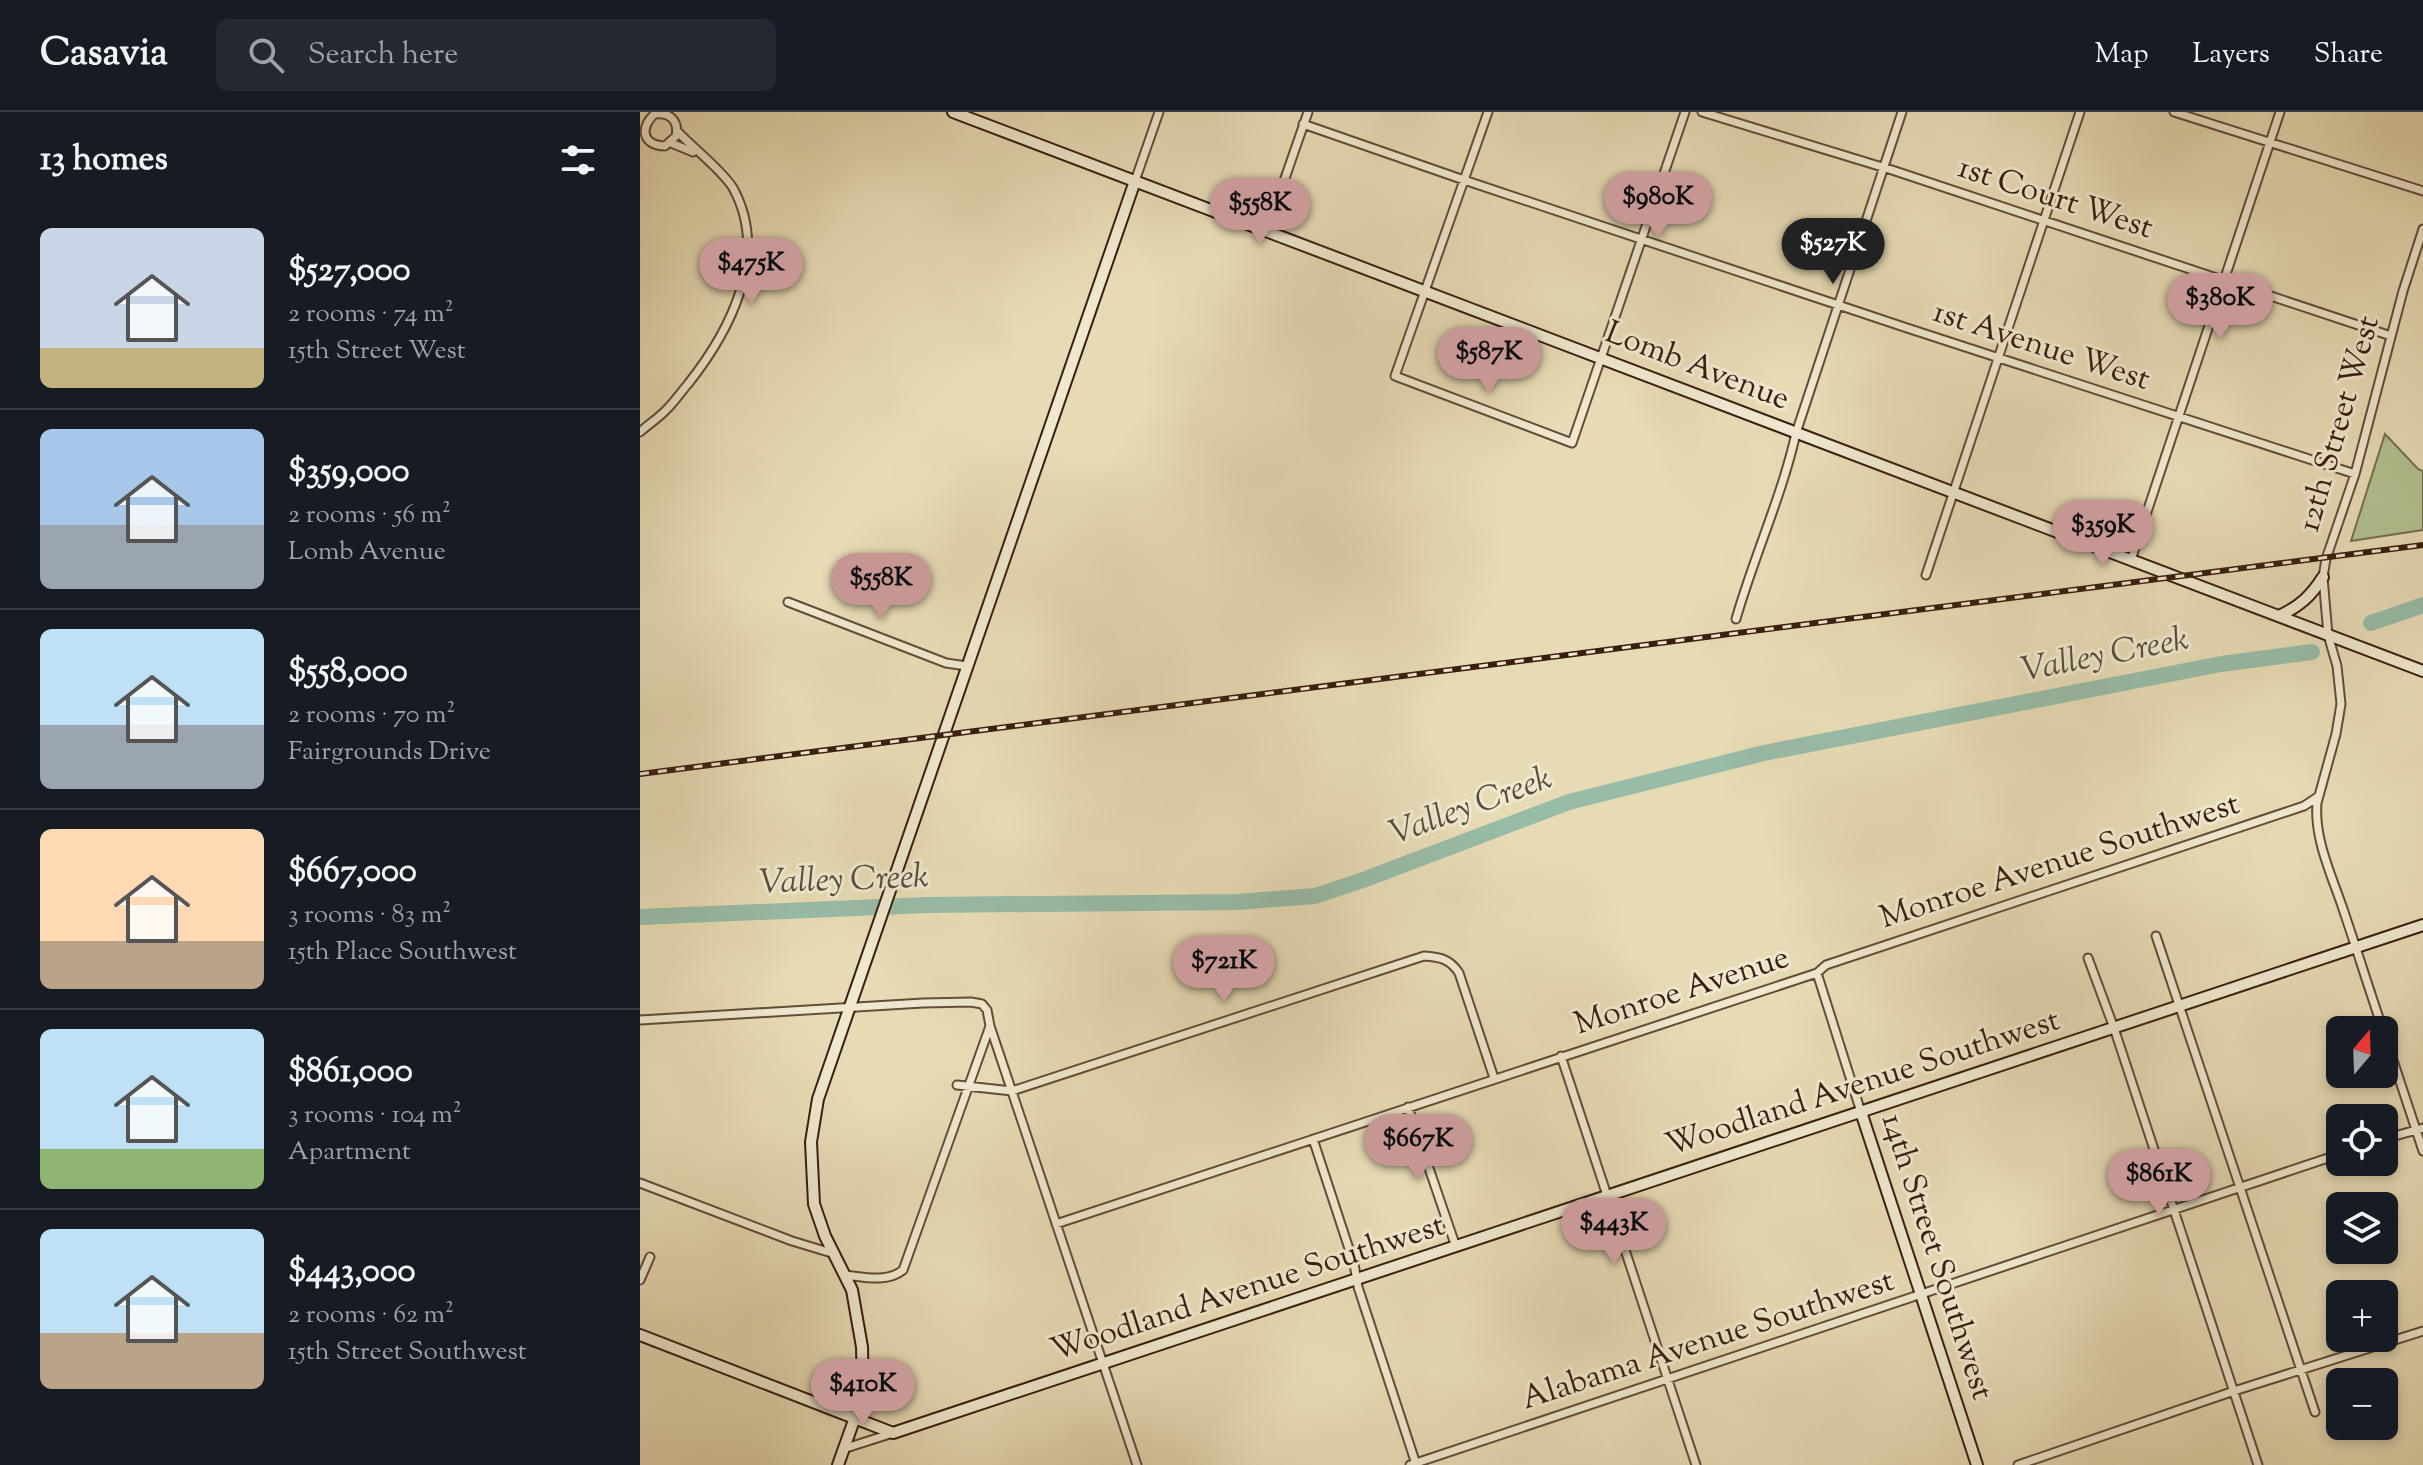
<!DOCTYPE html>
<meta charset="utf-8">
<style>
:root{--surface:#171b24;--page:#242831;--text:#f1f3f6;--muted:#9ea1a6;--line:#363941;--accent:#c59692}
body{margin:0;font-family:"Sorts Mill Goudy",serif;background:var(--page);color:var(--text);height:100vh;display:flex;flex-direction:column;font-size:30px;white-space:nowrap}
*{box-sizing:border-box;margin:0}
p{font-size:26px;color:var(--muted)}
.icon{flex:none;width:44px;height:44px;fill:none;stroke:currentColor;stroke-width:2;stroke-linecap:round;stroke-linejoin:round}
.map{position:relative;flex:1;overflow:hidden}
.drawer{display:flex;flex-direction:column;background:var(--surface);width:640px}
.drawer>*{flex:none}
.needle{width:52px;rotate:19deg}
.tools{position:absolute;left:1686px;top:904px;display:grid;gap:16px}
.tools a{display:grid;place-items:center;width:72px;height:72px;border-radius:12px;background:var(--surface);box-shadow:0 4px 12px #0003;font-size:40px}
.price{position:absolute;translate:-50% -68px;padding:0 18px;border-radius:28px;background:var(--accent);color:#111;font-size:26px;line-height:52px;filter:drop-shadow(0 2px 4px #0008)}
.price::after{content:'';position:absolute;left:50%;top:48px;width:24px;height:18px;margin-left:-12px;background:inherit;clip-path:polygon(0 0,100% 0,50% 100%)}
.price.current{background:#222;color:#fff}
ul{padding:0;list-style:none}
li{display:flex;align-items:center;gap:24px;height:200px;padding:0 40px}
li+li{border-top:2px solid var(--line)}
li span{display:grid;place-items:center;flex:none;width:224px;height:160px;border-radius:12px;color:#555}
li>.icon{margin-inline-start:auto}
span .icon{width:96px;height:96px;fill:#fffc;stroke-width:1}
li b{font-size:34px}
h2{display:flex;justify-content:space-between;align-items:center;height:96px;padding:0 40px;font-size:34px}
header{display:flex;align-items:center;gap:48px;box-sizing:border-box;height:112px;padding:0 40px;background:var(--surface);border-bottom:2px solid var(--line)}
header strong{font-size:38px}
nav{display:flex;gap:44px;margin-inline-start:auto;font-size:28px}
.search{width:560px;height:72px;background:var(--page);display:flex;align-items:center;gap:20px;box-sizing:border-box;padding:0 28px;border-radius:12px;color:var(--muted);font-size:30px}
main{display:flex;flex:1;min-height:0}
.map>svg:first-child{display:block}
.green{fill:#b2c190;stroke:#766f50;stroke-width:2}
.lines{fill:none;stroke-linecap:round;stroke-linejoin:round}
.river{stroke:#98bca8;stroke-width:16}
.street-casing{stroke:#644c39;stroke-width:11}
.secondary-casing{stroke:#391d10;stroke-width:14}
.street{stroke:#efe8cf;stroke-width:7}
.secondary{stroke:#efe8cf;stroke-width:10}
.rail-casing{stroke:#391d10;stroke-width:6}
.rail{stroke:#efe8cf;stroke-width:3;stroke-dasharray:9;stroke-linecap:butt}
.labels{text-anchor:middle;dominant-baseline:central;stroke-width:6;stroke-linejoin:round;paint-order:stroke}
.street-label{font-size:32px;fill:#391d10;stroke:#efe8cf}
.water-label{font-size:34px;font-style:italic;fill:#564d3e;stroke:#efe8cf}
</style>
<header>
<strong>Casavia</strong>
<div class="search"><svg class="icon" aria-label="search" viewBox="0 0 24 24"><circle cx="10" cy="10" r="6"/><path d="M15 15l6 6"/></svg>Search here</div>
<nav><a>Map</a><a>Layers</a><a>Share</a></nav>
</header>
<main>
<section class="drawer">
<h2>13 homes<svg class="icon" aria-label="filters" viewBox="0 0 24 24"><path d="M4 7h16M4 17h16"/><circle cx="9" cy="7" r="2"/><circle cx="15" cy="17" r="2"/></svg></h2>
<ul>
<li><span style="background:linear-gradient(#c9d6e8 75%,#c2b280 0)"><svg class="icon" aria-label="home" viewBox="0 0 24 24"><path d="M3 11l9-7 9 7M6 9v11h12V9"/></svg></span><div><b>$527,000</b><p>2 rooms · 74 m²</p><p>15th Street West</p></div></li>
<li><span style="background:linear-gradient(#a9c7e8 60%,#9aa5b1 0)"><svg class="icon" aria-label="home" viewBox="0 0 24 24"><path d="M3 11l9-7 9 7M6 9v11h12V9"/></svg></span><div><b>$359,000</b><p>2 rooms · 56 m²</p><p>Lomb Avenue</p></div></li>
<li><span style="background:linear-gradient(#bfe0f5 60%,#9aa5b1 0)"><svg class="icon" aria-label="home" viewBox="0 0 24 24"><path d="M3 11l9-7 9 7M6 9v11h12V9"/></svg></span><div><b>$558,000</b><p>2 rooms · 70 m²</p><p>Fairgrounds Drive</p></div></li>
<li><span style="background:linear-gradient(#ffd9b3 70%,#b9a48a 0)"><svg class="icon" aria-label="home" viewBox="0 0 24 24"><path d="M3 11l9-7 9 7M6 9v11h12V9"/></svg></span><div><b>$667,000</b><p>3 rooms · 83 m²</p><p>15th Place Southwest</p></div></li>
<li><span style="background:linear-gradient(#bfe0f5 75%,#8fb573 0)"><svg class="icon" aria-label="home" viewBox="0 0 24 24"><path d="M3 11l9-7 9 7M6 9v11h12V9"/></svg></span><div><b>$861,000</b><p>3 rooms · 104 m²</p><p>Apartment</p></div></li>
<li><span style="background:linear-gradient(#bfe0f5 65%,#b9a48a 0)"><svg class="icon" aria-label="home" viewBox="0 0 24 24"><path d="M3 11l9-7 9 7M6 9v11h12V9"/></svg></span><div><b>$443,000</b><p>2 rooms · 62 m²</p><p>15th Street Southwest</p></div></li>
</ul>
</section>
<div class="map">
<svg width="1783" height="1353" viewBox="0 0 1783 1353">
<rect width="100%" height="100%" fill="#e7dbb5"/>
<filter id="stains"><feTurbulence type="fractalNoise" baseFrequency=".0025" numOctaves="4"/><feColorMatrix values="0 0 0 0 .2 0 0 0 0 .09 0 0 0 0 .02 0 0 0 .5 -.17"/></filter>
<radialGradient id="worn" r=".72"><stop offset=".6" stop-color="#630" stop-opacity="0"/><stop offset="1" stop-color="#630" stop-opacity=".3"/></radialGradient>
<path class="green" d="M 1745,322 L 1778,357 L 1783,359 L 1783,418 L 1711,429 Z"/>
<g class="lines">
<path class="river" d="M 1731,511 L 1783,493
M 0,805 L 287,793 L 598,790 L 675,784 L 723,768 L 929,690 L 1124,641 L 1581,552 L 1672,540"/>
<g class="street-casing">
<path id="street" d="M 848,0 L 755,264 L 932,331 L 1045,0
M 1062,0 L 1252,58 L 1751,224
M 1534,0 L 1783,79
M 15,2 C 30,0 39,9 36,24 L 25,34 C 0,33 0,13 17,0
M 663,12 L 824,68 L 1267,216 L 1715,362
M 31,31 L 53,40
M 495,69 L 519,0
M 627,118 L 668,0
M 0,320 C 9,312 20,305 28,296 C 35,289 41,280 48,272 C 90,219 130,143 93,76 C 83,59 52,35 37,19
M 1491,448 L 1640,0
M 1286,463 L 1440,0
M 148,490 L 306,551 L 327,554
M 1096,507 C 1114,444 1142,384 1156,321 L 1262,0
M 1516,824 L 1675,1300
M 1448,846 L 1474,916 L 1618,1353
M 1177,861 L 1221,1000
M 0,908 L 283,891 L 331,890 L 342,892 L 347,898 L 350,914 L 497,1353
M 1743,918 C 1729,877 1716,835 1702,794 C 1691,762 1674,726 1677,691 L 1696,622 L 1701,592 L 1697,554 L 1688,523 L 1683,465 L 1686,447 L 1715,362 L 1763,179 L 1783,117
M 1744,921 L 1783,1039
M 921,944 L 1056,1353
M 317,973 L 372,979 L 784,844 C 800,845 810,847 819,861 L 854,966
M 768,995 L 816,1135
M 673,1027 L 714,1152 L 718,1175 L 776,1352
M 1744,1027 L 1783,1016
M 0,1071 L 152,1129 L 195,1142
M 416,1112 L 1177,861 L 1186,853 L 1664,694 L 1679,684
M 205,1163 C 224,1165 247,1171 263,1158 L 350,914
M 0,1168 L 10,1145
M 203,1337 L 253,1321
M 770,1353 L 1700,1042
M 1378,1353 L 1594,1279 L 1783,1219"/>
</g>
<g class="secondary-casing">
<path id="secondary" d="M 313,0 L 1783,559
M 1639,504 C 1660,494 1671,484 1683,465
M 1221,1000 L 1337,1353
M 0,1223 L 253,1321 L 1783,813
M 198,1353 L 223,1283 L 222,1235 L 212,1178 L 185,1124 L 174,1092 L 171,1030 L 178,987 L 495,69"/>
</g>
<use href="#street" class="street"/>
<use href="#secondary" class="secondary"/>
<g class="rail-casing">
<path id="rail" d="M 0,662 L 1783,433"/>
</g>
<use href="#rail" class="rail"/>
</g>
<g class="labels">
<g class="street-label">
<text transform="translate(1415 87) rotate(18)">1st Court West</text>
<text transform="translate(1401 235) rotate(18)">1st Avenue West</text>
<text transform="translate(1057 255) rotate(21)">Lomb Avenue</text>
<text transform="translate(1700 312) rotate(-74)">12th Street West</text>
<text transform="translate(1420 750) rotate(-18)">Monroe Avenue Southwest</text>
<text transform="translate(1042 880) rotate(-18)">Monroe Avenue</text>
<text transform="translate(1223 972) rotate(-18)">Woodland Avenue Southwest</text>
<text transform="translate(1296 1145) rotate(72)">14th Street Southwest</text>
<text transform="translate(608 1177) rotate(-18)">Woodland Avenue Southwest</text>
<text transform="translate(1068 1229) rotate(-18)">Alabama Avenue Southwest</text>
</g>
<g class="water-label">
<text transform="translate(1465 544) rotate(-11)">Valley Creek</text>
<text transform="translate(831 695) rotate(-20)">Valley Creek</text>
<text transform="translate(204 769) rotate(-2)">Valley Creek</text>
</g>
</g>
<rect width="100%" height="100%" filter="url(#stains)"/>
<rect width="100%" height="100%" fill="url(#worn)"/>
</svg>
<div class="tools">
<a><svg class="needle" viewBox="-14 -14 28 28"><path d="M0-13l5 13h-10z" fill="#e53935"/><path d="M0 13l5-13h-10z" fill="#9ea1a6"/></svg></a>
<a><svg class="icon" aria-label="locate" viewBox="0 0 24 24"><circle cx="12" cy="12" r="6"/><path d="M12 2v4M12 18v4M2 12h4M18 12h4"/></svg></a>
<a><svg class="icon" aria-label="layers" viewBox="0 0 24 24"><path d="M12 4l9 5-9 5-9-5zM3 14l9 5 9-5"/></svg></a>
<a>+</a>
<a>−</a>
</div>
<b class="price" style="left:1018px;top:128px">$980K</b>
<b class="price" style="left:620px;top:134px">$558K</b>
<b class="price current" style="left:1193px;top:174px">$527K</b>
<b class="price" style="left:111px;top:194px">$475K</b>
<b class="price" style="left:1580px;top:229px">$380K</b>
<b class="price" style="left:849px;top:283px">$587K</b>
<b class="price" style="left:1463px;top:456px">$359K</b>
<b class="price" style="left:241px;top:509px">$558K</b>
<b class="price" style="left:584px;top:892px">$721K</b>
<b class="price" style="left:778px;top:1070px">$667K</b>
<b class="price" style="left:1519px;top:1105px">$861K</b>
<b class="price" style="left:974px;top:1154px">$443K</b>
<b class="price" style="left:223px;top:1315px">$410K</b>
</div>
</main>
